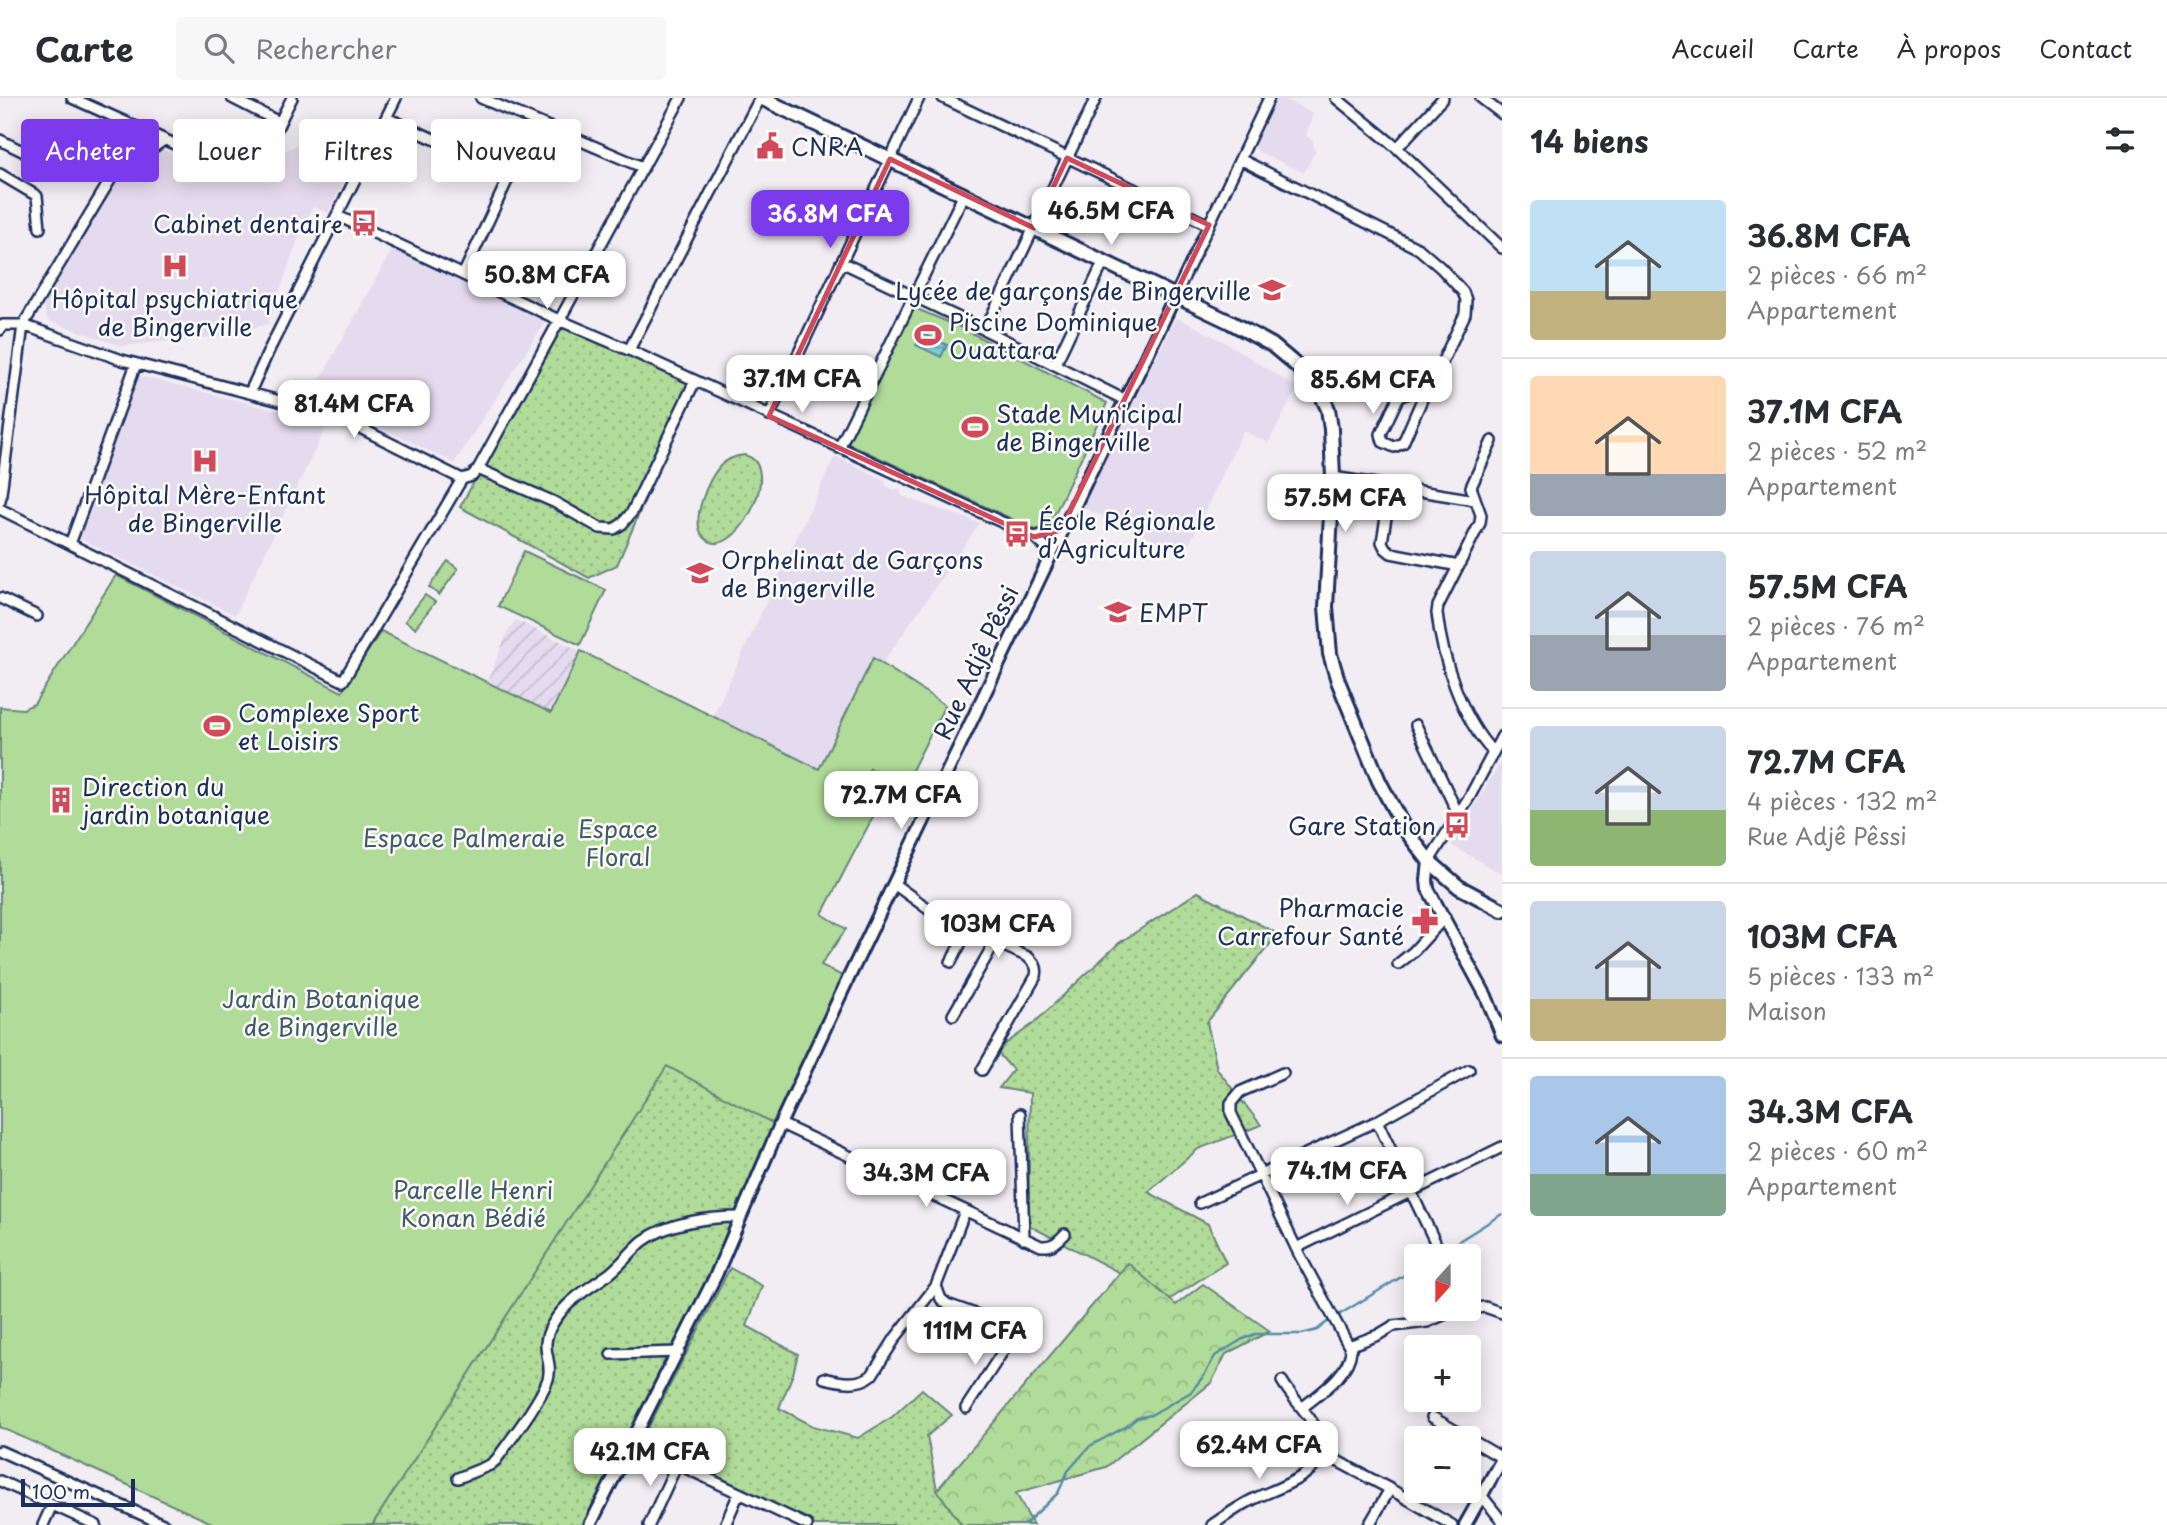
<!DOCTYPE html>
<html lang="fr">
<meta charset="utf-8">
<style>
:root{--surface:#fff;--page:#f7f7f7;--text:#2b2b33;--muted:#7c7c81;--line:#e1e1e2;--accent:#7c3aed}
body{margin:0;font-family:"Playpen Sans",sans-serif;background:var(--page);color:var(--text);height:100vh;display:flex;flex-direction:column;font-size:26px;white-space:nowrap}
*{box-sizing:border-box;margin:0}
p{font-size:23px;color:var(--muted)}
.icon{flex:none;width:38px;height:38px;fill:none;stroke:currentColor;stroke-width:2;stroke-linecap:round;stroke-linejoin:round}
.map{position:relative;flex:1;overflow:hidden}
.side{display:flex;flex-direction:column;background:var(--surface);width:665px}
.side>*{flex:none}
.banner{position:absolute;left:21px;top:21px;width:665px;height:63px;display:flex;gap:14px}
.needle{width:46px;rotate:201deg}
.buttons{position:absolute;left:1404px;top:1146px;display:grid;gap:14px}
.buttons a{display:grid;place-items:center;width:77px;height:77px;border-radius:7px;background:var(--surface);box-shadow:0 4px 18px #0003;font-size:35px}
.scale{position:absolute;left:21px;bottom:18px;width:114px;box-sizing:border-box;padding-left:7px;border:4px solid #1b2f5e;border-top:0;font-size:19px;line-height:24px;white-space:nowrap;color:#1b2f5e;-webkit-text-stroke:5px #fdfcf7;paint-order:stroke}
.price{position:absolute;translate:-50% -60px;padding:0 16px;border-radius:14px;background:#fff;color:#222;font-size:23px;line-height:46px;filter:drop-shadow(0 2px 4px #0008)}
.price::after{content:'';position:absolute;left:50%;top:42px;width:21px;height:16px;margin-left:-10px;background:inherit;clip-path:polygon(0 0,100% 0,50% 100%)}
.price.on{background:var(--accent);color:#fff}
ul{padding:0;list-style:none}
li{display:flex;align-items:center;gap:21px;height:175px;padding:0 28px}
li+li{border-top:2px solid var(--line)}
li span{display:grid;place-items:center;flex:none;width:196px;height:140px;border-radius:7px;color:#555}
li>.icon{margin-inline-start:auto}
span .icon{width:84px;height:84px;fill:#fffc;stroke-width:1}
li b{font-size:30px}
h2{display:flex;justify-content:space-between;align-items:center;height:84px;padding:0 28px;font-size:30px}
.pill{padding:0 24px;border-radius:7px;background:var(--surface);box-shadow:0 4px 18px #0003;font-size:24px;line-height:63px}
.pill.on{background:var(--accent);color:#fff}
header{display:flex;align-items:center;gap:42px;box-sizing:border-box;height:98px;padding:0 35px;background:var(--surface);border-bottom:2px solid var(--line)}
header strong{font-size:33px}
nav{display:flex;gap:38px;margin-inline-start:auto;font-size:24px}
.search{width:490px;height:63px;background:var(--page);display:flex;align-items:center;gap:18px;box-sizing:border-box;padding:0 24px;border-radius:7px;color:var(--muted);font-size:26px}
main{display:flex;flex:1;min-height:0}
.map>svg:first-child{display:block}
.built{fill:#e5dbee}
.industrial{fill:url(#industrial-furrows)}
.grass{fill:url(#grass-dots);stroke:#66857b;stroke-width:2}
.forest{fill:url(#forest-crowns);stroke:#66857b;stroke-width:2}
.park{fill:#b1db98;stroke:#66857b;stroke-width:2}
.water{fill:url(#water-rules);stroke:#548da4;stroke-width:2}
.lines{fill:none;stroke-linecap:round;stroke-linejoin:round}
.stream{stroke:#548da4;stroke-width:2.5}
.minor-casing{stroke:#1b2f5e;stroke-width:14}
.tertiary-casing{stroke:#1b2f5e;stroke-width:16}
.secondary-casing{stroke:#1b2f5e;stroke-width:18}
.minor{stroke:#fdfcf7;stroke-width:9}
.tertiary{stroke:#fdfcf7;stroke-width:10}
.secondary{stroke:#fdfcf7;stroke-width:12}
.marked{fill:none;stroke:#d1495b;stroke-width:5;stroke-linejoin:round}
.labels{text-anchor:middle;dominant-baseline:central;stroke-width:5;stroke-linejoin:round;paint-order:stroke}
.poi-label{font-size:24px;fill:#1b2f5e;stroke:#fdfcf7;text-anchor:start}
.street-label{font-size:24px;fill:#1b2f5e;stroke:#fdfcf7}
.park-label{font-size:24px;fill:#405a6c;stroke:#fdfcf7}
</style>
<header>
<strong>Carte</strong>
<div class="search"><svg class="icon" aria-label="search" viewBox="0 0 24 24"><circle cx="10" cy="10" r="6"/><path d="M15 15l6 6"/></svg>Rechercher</div>
<nav><a>Accueil</a><a>Carte</a><a>À propos</a><a>Contact</a></nav>
</header>
<main>
<div class="map">
<svg width="1502" height="1427" viewBox="0 0 1502 1427">
<defs>
<pattern id="industrial-furrows" width="10" height="10" patternUnits="userSpaceOnUse" patternTransform="scale(1.75)"><rect width="10" height="10" fill="#e5dbee"/><path d="M-1 1l2-2M0 10L10 0M9 11l2-2" fill="none" stroke="#c4bcce"/></pattern>
<pattern id="grass-dots" width="8" height="8" patternUnits="userSpaceOnUse" patternTransform="scale(1.75)"><rect width="8" height="8" fill="#b1db98"/><path d="M2 2h.1M6 6h.1" fill="none" stroke="#98bc85" stroke-width="1.8" stroke-linecap="round"/></pattern>
<pattern id="forest-crowns" width="20" height="18" patternUnits="userSpaceOnUse" patternTransform="scale(1.75)"><rect width="20" height="18" fill="#b1db98"/><path d="M2 6a3 3 0 1 1 6 0M12 15a3 3 0 1 1 6 0" fill="none" stroke="#98bc85"/></pattern>
<pattern id="water-rules" width="6" height="5" patternUnits="userSpaceOnUse" patternTransform="scale(1.75)"><rect width="6" height="5" fill="#7acbd2"/><path d="M0 2.5h6" fill="none" stroke="#63a5ae"/></pattern>
</defs>
<rect width="100%" height="100%" fill="#f2edf3"/>
<filter id="ink" filterUnits="userSpaceOnUse"><feTurbulence type="fractalNoise" baseFrequency=".0143" numOctaves="2"/><feDisplacementMap in="SourceGraphic" scale="14" xChannelSelector="R" yChannelSelector="G"/><feConvolveMatrix kernelMatrix="1 2 1 2 8 2 1 2 1" color-interpolation-filters="sRGB"/></filter>
<g filter="url(#ink)">
<path class="built" d="M 1273,0 L 1283,0 L 1313,16 L 1306,38 L 1313,43 L 1315,54 L 1304,75 L 1259,54 L 1253,46 Z
M 297,47 L 350,71 L 328,115 L 313,109 L 305,125 L 297,127 L 300,136 L 268,226 L 223,238 L 121,248 L 47,222 L 42,200 L 125,64 L 143,61 L 158,51 L 189,61 L 192,67 L 210,74 L 236,75 Z
M 394,148 L 547,221 L 454,365 L 312,296 Z
M 1176,219 L 1221,242 L 1298,290 L 1268,345 L 1243,333 L 1185,455 L 1082,409 Z
M 132,276 L 328,325 L 235,517 L 75,438 Z
M 835,358 L 885,382 L 886,388 L 895,392 L 900,390 L 902,398 L 980,425 L 882,566 L 873,560 L 820,671 L 713,618 Z
M 1502,662 L 1502,776 L 1451,747 Z"/>
<path class="industrial" d="M 516,522 L 581,553 L 551,615 L 487,584 L 508,533 Z"/>
<path class="grass" d="M 563,222 L 694,288 L 617,467 L 589,480 L 460,409 Z
M 744,357 C 788,367 731,473 703,438 C 690,422 708,382 720,368 C 726,362 735,358 744,357 Z
M 1198,794 L 1278,836 L 1207,924 L 1217,971 L 1261,1027 L 1198,1051 L 1148,1094 L 1208,1126 L 1226,1165 L 1170,1201 L 1028,1127 L 1030,995 L 999,990 L 1013,972 L 996,953 L 1033,926 L 1119,845 Z
M 666,959 L 784,1024 L 595,1427 L 372,1427 Z
M 730,1170 L 762,1188 L 747,1228 L 798,1256 L 793,1276 L 779,1310 L 813,1328 L 858,1340 L 892,1319 L 922,1291 L 952,1317 L 927,1338 L 937,1392 L 962,1427 L 812,1427 L 641,1344 Z"/>
<path class="forest" d="M 1128,1165 L 1176,1207 L 1203,1186 L 1270,1233 L 1226,1256 L 1211,1285 L 1106,1369 L 1016,1395 L 1033,1427 L 962,1427 L 937,1392 Z"/>
<path class="park" d="M 912,209 L 960,229 L 1107,305 L 1049,428 L 1036,432 L 847,345 L 890,253 L 896,246 Z
M 524,453 L 606,492 L 580,547 L 498,508 Z
M 448,463 L 458,471 L 439,497 L 429,489 Z
M 116,477 L 342,594 L 381,533 L 551,615 L 581,553 L 819,671 L 873,560 L 945,607 L 905,686 L 870,670 L 857,701 L 877,711 L 822,816 L 846,831 L 821,867 L 846,880 L 776,1027 L 667,968 L 372,1427 L 216,1427 L 0,1329 L 0,609 L 23,611 L 34,606 Z
M 425,497 L 435,504 L 415,530 L 405,523 Z"/>
<path class="water" d="M 922,235 L 947,247 L 941,259 L 916,247 Z"/>
<g class="lines">
<path class="stream" d="M 1435,1158 L 1502,1116
M 1337,1218 L 1416,1170
M 1024,1427 L 1058,1395 L 1068,1373 L 1090,1348 L 1127,1328 L 1137,1320 L 1151,1317 L 1191,1294 L 1205,1276 L 1215,1258 L 1241,1242 L 1255,1236 L 1302,1236 L 1317,1232 L 1331,1221"/>
<g class="minor-casing">
<path id="minor" d="M 72,0 L 210,62 C 267,75 269,42 292,0
M 232,0 L 279,24
M 481,0 L 642,69
M 943,0 L 1209,127
M 1336,0 L 1397,50 L 1502,150
M 1481,0 L 1502,16
M 387,20 L 509,75
M 0,42 C 16,50 34,60 52,63 C 75,66 101,60 124,59
M 1397,50 L 1443,0
M 1240,61 L 1419,151 L 1441,170 L 1463,194 L 1466,202 L 1465,216 L 1438,273 L 1427,290 L 1403,345 L 1394,349 L 1383,344 L 1381,336 L 1398,300 L 1403,297 L 1427,290
M 0,76 L 37,98 L 40,130
M 338,118 L 559,222 L 629,252 L 1034,439 L 1051,454
M 841,164 L 985,232 L 1125,302
M 463,177 L 535,23
M 1175,198 L 1269,0
M 0,232 L 3,227 L 23,227 L 122,262 L 334,317 L 462,381
M 985,232 L 1096,0
M 629,252 L 760,0
M 1055,267 L 1104,163
M 250,294 L 270,250 L 396,0
M 769,318 L 919,0
M 1492,343 L 1471,389 L 1481,417 L 1480,425 L 1438,508 L 1437,515 C 1442,560 1461,620 1493,654
M 839,350 L 964,96
M 478,371 L 554,404 L 600,430 L 614,431 L 622,426 L 632,414 L 695,283
M 1333,379 L 1475,402
M 1391,389 L 1382,444 L 1385,450 L 1391,455 L 1459,468
M 0,403 L 23,227 L 124,59 L 154,49 L 164,42
M 0,411 L 343,583 L 462,381 L 472,378 L 478,371 L 681,0
M 1034,439 L 1061,432
M 70,446 L 136,266
M 0,500 L 37,518
M 1416,627 L 1458,716
M 1429,763 L 1470,698 L 1502,638
M 894,786 L 938,818 L 1028,859 C 1035,866 1038,869 1036,878 L 982,972
M 951,864 L 968,831
M 1398,866 L 1413,854 L 1445,819
M 953,917 L 995,844
M 1283,975 L 1240,994 L 1231,1005 L 1231,1015 L 1299,1156 L 1351,1252 C 1349,1277 1320,1295 1302,1310
M 1020,1016 L 1024,1141
M 1377,1023 L 1437,1148
M 781,1026 L 1041,1148 C 1053,1149 1057,1144 1065,1136
M 1200,1105 L 1377,1023 L 1469,972
M 1296,1150 L 1502,1049
M 936,1188 L 941,1201 L 947,1206 L 1001,1225 L 1007,1232 L 1007,1247 L 966,1310
M 1468,1211 L 1485,1209 L 1502,1215
M 1349,1248 L 1378,1237 L 1393,1228 L 1427,1224 L 1448,1215 L 1466,1211
M 611,1256 L 679,1254
M 824,1280 C 840,1284 859,1288 872,1277 L 896,1239 L 936,1188 L 965,1113
M 1432,1319 L 1502,1360
M 630,1346 L 677,1366 L 807,1427
M 0,1353 L 165,1427
M 1322,1355 L 1390,1391 L 1452,1427
M 458,1380 L 490,1367 L 496,1362 C 511,1341 540,1304 548,1281 C 554,1261 537,1252 553,1225 C 566,1203 589,1190 609,1176 C 622,1166 631,1153 643,1143 C 669,1124 709,1119 740,1119
M 0,1383 L 96,1427
M 1482,1398 L 1502,1423
M 43,1427 L 52,1407
M 649,1427 L 677,1366
M 725,1427 L 739,1395
M 1212,1427 C 1227,1417 1242,1406 1258,1399 C 1276,1391 1327,1374 1322,1347 C 1317,1322 1294,1304 1282,1283
M 1369,1427 L 1390,1391"/>
</g>
<g class="tertiary-casing">
<path id="tertiary" d="M 1429,763 L 1427,782 L 1428,791 L 1486,898 L 1502,938
M 590,1427 L 716,1177 L 782,1022 L 848,881 L 1175,198
M 1465,1427 L 1502,1361"/>
</g>
<g class="secondary-casing">
<path id="secondary" d="M 761,0 L 1230,224 L 1272,247 L 1297,268 L 1320,294 L 1328,311 L 1331,331 L 1333,379 L 1326,509 L 1330,556 L 1338,583 L 1379,683 L 1404,730 L 1429,763 L 1459,789 L 1502,812"/>
</g>
<use href="#minor" class="minor"/>
<use href="#tertiary" class="tertiary"/>
<use href="#secondary" class="secondary"/>
</g>
</g>
<path class="marked" d="M 1067,60 L 1209,127 L 1061,432 L 1034,439 L 769,318 L 890,61 L 1034,130 Z"/>
<defs>
<g id="civic-bare" transform="scale(2.1)"><path d="M-.6-6.5H3V-4.5H.6V-3L4-1V1h2V6H-6V1h2V-1L-.6-3ZM-1.2 2.5V6h2.4V2.5Z" fill="#d1495b" stroke="#fdfcf7" stroke-width="2.5" paint-order="stroke"/></g>
<g id="bus-bare" transform="scale(2.1)"><path d="M-5-6H5V4H4V6H2V4H-2V6H-4V4H-5ZM-3.5-4V0h7V-4ZM-3.5 1.2v1.5H-2V1.2ZM2 1.2v1.5H3.5V1.2Z" fill="#d1495b" stroke="#fdfcf7" stroke-width="2.5" paint-order="stroke"/></g>
<g id="hospital-bare" transform="scale(2.1)"><path d="M-5-5h3v3.5h4V-5h3V5h-3V1.5h-4V5h-3Z" fill="#d1495b" stroke="#fdfcf7" stroke-width="2.5" paint-order="stroke"/></g>
<g id="school-bare" transform="scale(2.1)"><path d="M0-5L7-2L0 1L-7-2ZM-4 1L0 2.5L4 1V4Q0 6-4 4Z" fill="#d1495b" stroke="#fdfcf7" stroke-width="2.5" paint-order="stroke"/></g>
<g id="stadium-bare" transform="scale(2.1)"><path d="M0-5a6.5 5 0 1 0 0 10a6.5 5 0 1 0 0-10ZM-3.5-1.8h7v3.6h-7Z" fill="#d1495b" stroke="#fdfcf7" stroke-width="2.5" paint-order="stroke"/></g>
<g id="building-bare" transform="scale(2.1)"><path d="M-4-6H4V6H1V3H-1V6H-4ZM-2.5-4.3h1.7v1.8h-1.7ZM.8-4.3h1.7v1.8H.8ZM-2.5-1h1.7V.8h-1.7ZM.8-1h1.7V.8H.8Z" fill="#d1495b" stroke="#fdfcf7" stroke-width="2.5" paint-order="stroke"/></g>
<g id="pharmacy-bare" transform="scale(2.1)"><path d="M-2-6h4v4h4v4h-4v4h-4v-4h-4v-4h4Z" fill="#d1495b" stroke="#fdfcf7" stroke-width="2.5" paint-order="stroke"/></g>
</defs>
<g fill-rule="evenodd">
<use href="#civic-bare" x="770" y="48"/>
<use href="#bus-bare" x="364" y="125"/>
<use href="#hospital-bare" x="175" y="168"/>
<use href="#school-bare" x="1272" y="192"/>
<use href="#stadium-bare" x="928" y="237"/>
<use href="#stadium-bare" x="975" y="329"/>
<use href="#hospital-bare" x="205" y="363"/>
<use href="#bus-bare" x="1017" y="436"/>
<use href="#school-bare" x="700" y="475"/>
<use href="#school-bare" x="1118" y="514"/>
<use href="#stadium-bare" x="217" y="628"/>
<use href="#building-bare" x="61" y="702"/>
<use href="#bus-bare" x="1457" y="727"/>
<use href="#pharmacy-bare" x="1425" y="823"/>
</g>
<g class="labels">
<g class="poi-label">
<text x="791" y="48">CNRA</text>
<text x="343" y="125" text-anchor="end">Cabinet dentaire</text>
<text x="1251" y="192" text-anchor="end">Lycée de garçons de Bingerville</text>
<text x="175" y="200" text-anchor="middle">Hôpital psychiatrique<tspan x="175" dy="28">de Bingerville</tspan></text>
<text x="949" y="223">Piscine Dominique<tspan x="949" dy="28">Ouattara</tspan></text>
<text x="996" y="315">Stade Municipal<tspan x="996" dy="28">de Bingerville</tspan></text>
<text x="205" y="396" text-anchor="middle">Hôpital Mère-Enfant<tspan x="205" dy="28">de Bingerville</tspan></text>
<text x="1038" y="422">École Régionale<tspan x="1038" dy="28">d’Agriculture</tspan></text>
<text x="721" y="461">Orphelinat de Garçons<tspan x="721" dy="28">de Bingerville</tspan></text>
<text x="1139" y="514">EMPT</text>
<text x="238" y="614">Complexe Sport<tspan x="238" dy="28">et Loisirs</tspan></text>
<text x="82" y="688">Direction du<tspan x="82" dy="28">jardin botanique</tspan></text>
<text x="1436" y="727" text-anchor="end">Gare Station</text>
<text x="1404" y="809" text-anchor="end">Pharmacie<tspan x="1404" dy="28">Carrefour Santé</tspan></text>
</g>
<g class="street-label">
<text transform="translate(975 564) rotate(-65)">Rue Adjê Pêssi</text>
</g>
<g class="park-label">
<text x="618" y="730">Espace<tspan x="618" dy="28">Floral</tspan></text>
<text x="464" y="739">Espace Palmeraie</text>
<text x="321" y="900">Jardin Botanique<tspan x="321" dy="28">de Bingerville</tspan></text>
<text x="473" y="1091">Parcelle Henri<tspan x="473" dy="28">Konan Bédié</tspan></text>
</g>
</g>
</svg>
<div class="buttons">
<a><svg class="needle" viewBox="-14 -14 28 28"><path d="M0-13l5 13h-10z" fill="#e53935"/><path d="M0 13l5-13h-10z" fill="#7c7c81"/></svg></a>
<a>+</a>
<a>−</a>
</div>
<div class="scale">100 m</div>
<b class="price" style="left:1111px;top:149px">46.5M CFA</b>
<b class="price on" style="left:830px;top:152px">36.8M CFA</b>
<b class="price" style="left:547px;top:213px">50.8M CFA</b>
<b class="price" style="left:802px;top:317px">37.1M CFA</b>
<b class="price" style="left:1373px;top:318px">85.6M CFA</b>
<b class="price" style="left:354px;top:342px">81.4M CFA</b>
<b class="price" style="left:1345px;top:436px">57.5M CFA</b>
<b class="price" style="left:901px;top:733px">72.7M CFA</b>
<b class="price" style="left:998px;top:862px">103M CFA</b>
<b class="price" style="left:1347px;top:1109px">74.1M CFA</b>
<b class="price" style="left:926px;top:1111px">34.3M CFA</b>
<b class="price" style="left:975px;top:1269px">111M CFA</b>
<b class="price" style="left:1259px;top:1383px">62.4M CFA</b>
<b class="price" style="left:650px;top:1390px">42.1M CFA</b>
<div class="banner">
<a class="pill on">Acheter</a>
<a class="pill">Louer</a>
<a class="pill">Filtres</a>
<a class="pill">Nouveau</a>
</div>
</div>
<section class="side">
<h2>14 biens<svg class="icon" aria-label="filters" viewBox="0 0 24 24"><path d="M4 7h16M4 17h16"/><circle cx="9" cy="7" r="2"/><circle cx="15" cy="17" r="2"/></svg></h2>
<ul>
<li><span style="background:linear-gradient(#bfe0f5 65%,#c2b280 0)"><svg class="icon" aria-label="home" viewBox="0 0 24 24"><path d="M3 11l9-7 9 7M6 9v11h12V9"/></svg></span><div><b>36.8M CFA</b><p>2 pièces · 66 m²</p><p>Appartement</p></div></li>
<li><span style="background:linear-gradient(#ffd9b3 70%,#9aa5b1 0)"><svg class="icon" aria-label="home" viewBox="0 0 24 24"><path d="M3 11l9-7 9 7M6 9v11h12V9"/></svg></span><div><b>37.1M CFA</b><p>2 pièces · 52 m²</p><p>Appartement</p></div></li>
<li><span style="background:linear-gradient(#c9d6e8 60%,#9aa5b1 0)"><svg class="icon" aria-label="home" viewBox="0 0 24 24"><path d="M3 11l9-7 9 7M6 9v11h12V9"/></svg></span><div><b>57.5M CFA</b><p>2 pièces · 76 m²</p><p>Appartement</p></div></li>
<li><span style="background:linear-gradient(#c9d6e8 60%,#8fb573 0)"><svg class="icon" aria-label="home" viewBox="0 0 24 24"><path d="M3 11l9-7 9 7M6 9v11h12V9"/></svg></span><div><b>72.7M CFA</b><p>4 pièces · 132 m²</p><p>Rue Adjê Pêssi</p></div></li>
<li><span style="background:linear-gradient(#c9d6e8 70%,#c2b280 0)"><svg class="icon" aria-label="home" viewBox="0 0 24 24"><path d="M3 11l9-7 9 7M6 9v11h12V9"/></svg></span><div><b>103M CFA</b><p>5 pièces · 133 m²</p><p>Maison</p></div></li>
<li><span style="background:linear-gradient(#a9c7e8 70%,#7fa58c 0)"><svg class="icon" aria-label="home" viewBox="0 0 24 24"><path d="M3 11l9-7 9 7M6 9v11h12V9"/></svg></span><div><b>34.3M CFA</b><p>2 pièces · 60 m²</p><p>Appartement</p></div></li>
</ul>
</section>
</main>
